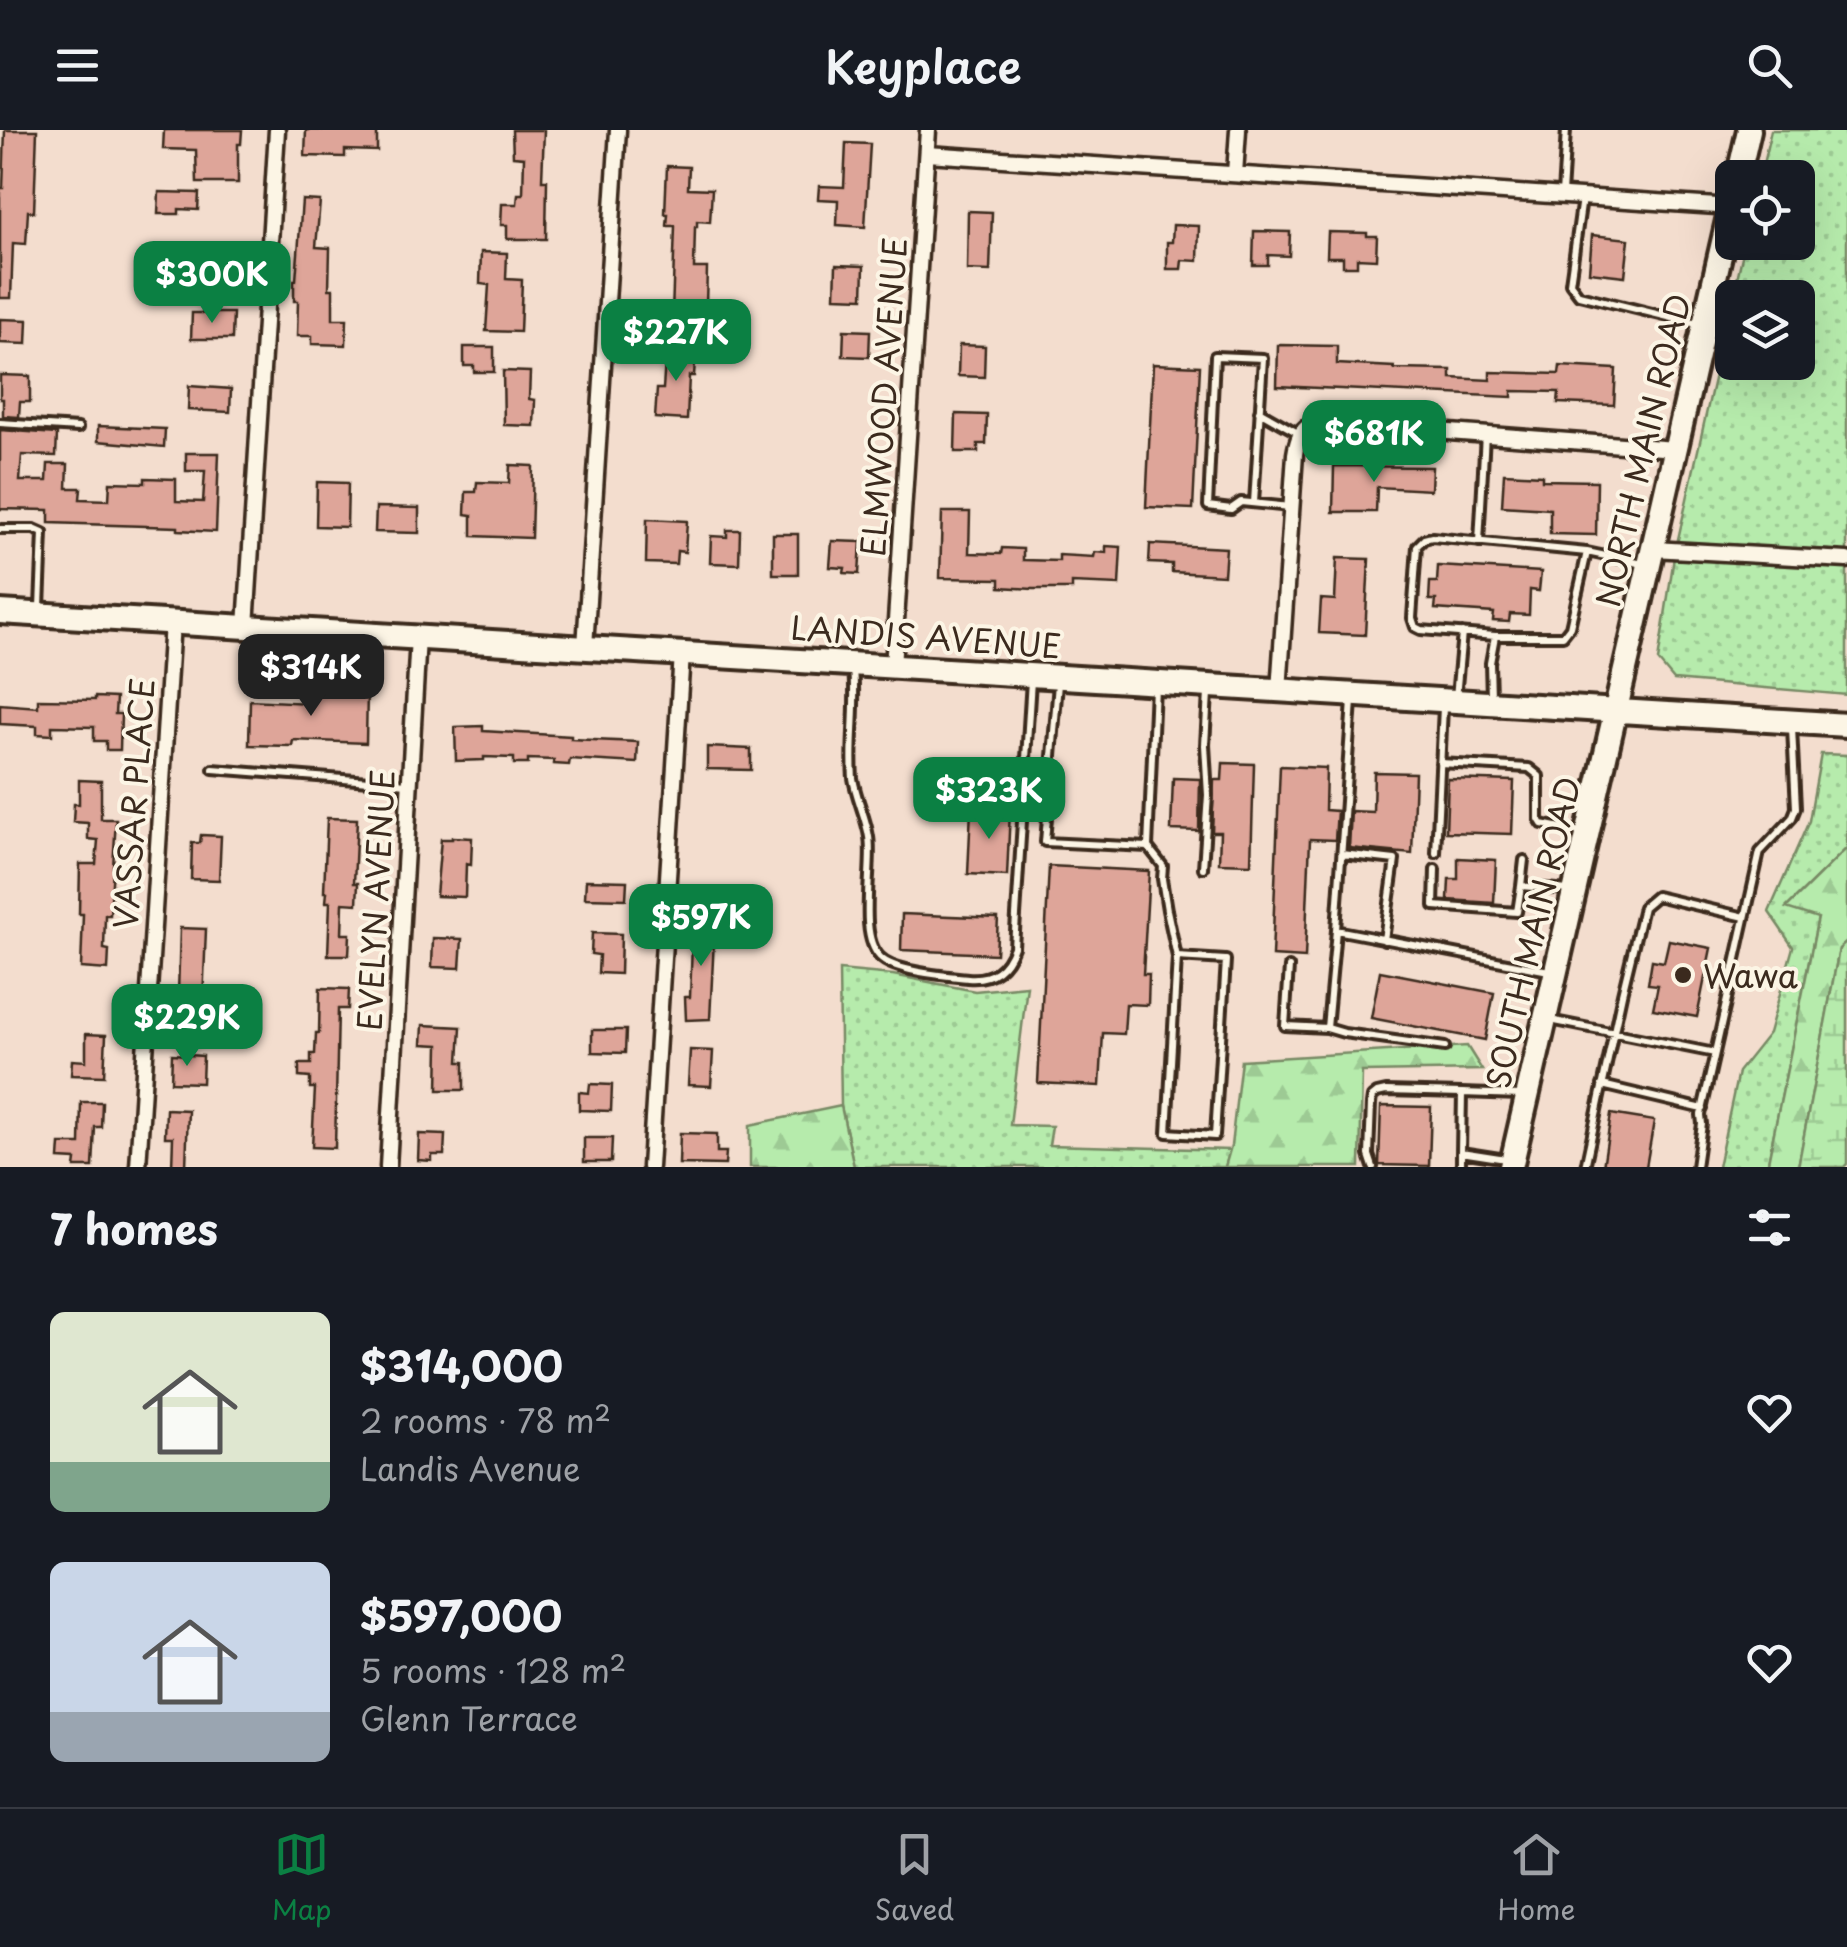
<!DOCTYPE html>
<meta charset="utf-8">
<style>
:root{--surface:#171b24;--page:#20242c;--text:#f1f3f6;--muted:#9ea1a6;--line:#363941;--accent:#0b8043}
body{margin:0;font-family:"Playpen Sans",sans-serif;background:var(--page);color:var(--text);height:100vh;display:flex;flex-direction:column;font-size:38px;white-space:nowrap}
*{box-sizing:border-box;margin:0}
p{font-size:32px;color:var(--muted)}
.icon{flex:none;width:55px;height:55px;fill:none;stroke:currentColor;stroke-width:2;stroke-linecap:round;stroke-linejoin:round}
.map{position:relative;height:1037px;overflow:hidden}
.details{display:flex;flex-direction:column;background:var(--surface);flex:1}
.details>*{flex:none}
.fabs{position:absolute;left:1715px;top:30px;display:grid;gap:20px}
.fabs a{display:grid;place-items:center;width:100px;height:100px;border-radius:15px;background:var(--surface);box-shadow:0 10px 40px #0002;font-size:50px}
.price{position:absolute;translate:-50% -85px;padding:0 22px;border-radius:20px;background:var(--accent);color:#fff;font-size:32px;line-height:65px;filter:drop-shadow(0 2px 5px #0008)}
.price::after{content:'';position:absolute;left:50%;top:60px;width:30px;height:22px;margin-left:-15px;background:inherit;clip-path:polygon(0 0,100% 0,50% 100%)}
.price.on{background:#222;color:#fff}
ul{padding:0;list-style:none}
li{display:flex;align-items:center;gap:30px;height:250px;padding:0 50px}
li span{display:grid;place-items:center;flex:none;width:280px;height:200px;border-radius:15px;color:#555}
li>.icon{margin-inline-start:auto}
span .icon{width:120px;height:120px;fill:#fffc;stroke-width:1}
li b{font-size:42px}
h2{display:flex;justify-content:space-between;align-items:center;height:120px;padding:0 50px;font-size:42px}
header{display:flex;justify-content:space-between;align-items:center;height:130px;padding:0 50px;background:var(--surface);font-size:45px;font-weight:600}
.menu{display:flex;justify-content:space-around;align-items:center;height:140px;border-top:2px solid var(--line);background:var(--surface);font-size:28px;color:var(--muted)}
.menu a{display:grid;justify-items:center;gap:5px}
.menu .on{color:var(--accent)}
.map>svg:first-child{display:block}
.green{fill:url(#green-dots);stroke:#788a65;stroke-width:2.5}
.forest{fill:url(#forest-firs);stroke:#788a65;stroke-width:2.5}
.wetland{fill:url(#wetland-marsh);stroke:#788a65;stroke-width:2.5}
.building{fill:#dea599;stroke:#3b2a1e;stroke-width:2.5}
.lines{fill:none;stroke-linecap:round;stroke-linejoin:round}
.service-casing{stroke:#3b2a1e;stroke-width:14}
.minor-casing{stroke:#3b2a1e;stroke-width:21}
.primary-casing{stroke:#3b2a1e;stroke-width:30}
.service{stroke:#fcf5e5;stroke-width:6}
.minor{stroke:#fcf5e5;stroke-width:14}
.primary{stroke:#fcf5e5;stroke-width:22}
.poi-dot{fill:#3b2a1e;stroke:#fcf5e5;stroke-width:4}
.labels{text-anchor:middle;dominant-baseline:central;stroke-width:8;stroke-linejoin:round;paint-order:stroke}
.street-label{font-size:32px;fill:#3b2a1e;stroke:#fcf5e5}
.poi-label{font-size:32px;fill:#3b2a1e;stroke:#fcf5e5;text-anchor:start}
</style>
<header><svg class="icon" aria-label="menu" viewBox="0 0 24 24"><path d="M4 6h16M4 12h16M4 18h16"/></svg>Keyplace<svg class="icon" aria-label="search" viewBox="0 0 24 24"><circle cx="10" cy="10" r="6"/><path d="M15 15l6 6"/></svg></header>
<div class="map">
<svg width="1847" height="1037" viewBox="0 0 1847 1037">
<defs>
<pattern id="green-dots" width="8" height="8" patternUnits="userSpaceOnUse" patternTransform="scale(2.5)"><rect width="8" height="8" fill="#b6ebac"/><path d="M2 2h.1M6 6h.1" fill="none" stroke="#9dca94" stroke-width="1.8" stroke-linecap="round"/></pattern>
<pattern id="forest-firs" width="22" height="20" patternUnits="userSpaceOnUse" patternTransform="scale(2.5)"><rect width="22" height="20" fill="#b6ebac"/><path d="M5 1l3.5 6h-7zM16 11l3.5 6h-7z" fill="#9dca94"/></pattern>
<pattern id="wetland-marsh" width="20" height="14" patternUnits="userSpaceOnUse" patternTransform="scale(2.5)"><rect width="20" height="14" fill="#b6ebac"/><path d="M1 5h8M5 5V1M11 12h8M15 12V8" fill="none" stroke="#9dca94"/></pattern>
</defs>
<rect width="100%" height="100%" fill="#f3ddce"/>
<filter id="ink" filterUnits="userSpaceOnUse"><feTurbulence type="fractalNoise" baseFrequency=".01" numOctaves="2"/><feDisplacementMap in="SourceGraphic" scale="20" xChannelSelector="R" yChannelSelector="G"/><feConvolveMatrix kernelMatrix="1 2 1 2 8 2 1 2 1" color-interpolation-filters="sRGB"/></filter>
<g filter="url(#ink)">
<path class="green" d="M 1771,0 L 1847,0 L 1847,565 L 1674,550 L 1658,531 L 1674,427 L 1732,169 L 1732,232 L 1798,232 L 1798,168 L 1733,167 L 1745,113 L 1798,112 L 1798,48 L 1760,47 Z
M 1821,624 L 1847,625 L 1847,718 L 1787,777 L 1818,787 L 1767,1037 L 1718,1037 L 1738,942 L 1769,903 L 1793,817 L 1769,782 L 1809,691 Z
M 839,840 L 893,845 L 975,861 L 1027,856 L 1010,995 L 1052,996 L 1049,1015 L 1230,1020 L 1225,1037 L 854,1037 L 841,976 Z"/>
<path class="forest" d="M 1847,718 L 1847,812 L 1839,819 L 1798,1037 L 1767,1037 L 1818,788 L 1786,778 Z
M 1467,916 L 1482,940 L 1362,942 L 1360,1037 L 1225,1037 L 1231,1016 L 1241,930 Z
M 841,976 L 854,1037 L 750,1037 L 750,995 Z"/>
<path class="wetland" d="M 1847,812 L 1847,1034 L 1844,1037 L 1798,1037 L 1839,819 Z"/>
<path class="building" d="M 5,0 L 37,0 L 34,82 L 28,81 L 26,114 L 13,113 L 11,168 L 0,168 L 0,58 L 3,58 Z
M 164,0 L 242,0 L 241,14 L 238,14 L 238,53 L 197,53 L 196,20 L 163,19 Z
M 306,0 L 377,0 L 377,21 L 345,20 L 345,27 L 305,26 Z
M 512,0 L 544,0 L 542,50 L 547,50 L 546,109 L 507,109 L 507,95 L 501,95 L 502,74 L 517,74 L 518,64 L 523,64 L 524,27 L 513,26 Z
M 846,13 L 870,14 L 865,97 L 837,95 L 838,70 L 818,69 L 819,56 L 844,57 Z
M 667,36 L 689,37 L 688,58 L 712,59 L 710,92 L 697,91 L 697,97 L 695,97 L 694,138 L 707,138 L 706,175 L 701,175 L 701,186 L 672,185 L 675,96 L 667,96 L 668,84 L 665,84 Z
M 159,62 L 199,63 L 198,80 L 179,79 L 179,84 L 158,84 Z
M 302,70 L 320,71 L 316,117 L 330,118 L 329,159 L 333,159 L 333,189 L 347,189 L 346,215 L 312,214 L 312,206 L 297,206 L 298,171 L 294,171 L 294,150 L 296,150 Z
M 968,81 L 992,82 L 990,141 L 967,140 Z
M 1173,95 L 1199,96 L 1198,131 L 1182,130 L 1181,139 L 1167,139 L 1167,112 L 1172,112 Z
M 1254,101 L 1290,102 L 1289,126 L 1268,125 L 1268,135 L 1253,135 Z
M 1328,102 L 1367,103 L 1367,106 L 1377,106 L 1376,129 L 1357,128 L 1357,136 L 1343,136 L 1343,127 L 1327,127 Z
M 1592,105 L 1629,109 L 1625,146 L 1589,142 Z
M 156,118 L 187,119 L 187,138 L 172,137 L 171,157 L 137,156 L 138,132 L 156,132 Z
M 481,122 L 507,123 L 506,149 L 522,150 L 520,202 L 486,201 L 489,155 L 480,154 Z
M 836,135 L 864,136 L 863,168 L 835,167 Z
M 192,183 L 233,183 L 232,209 L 191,209 Z
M 0,189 L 28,190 L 27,214 L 0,213 Z
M 844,200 L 870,201 L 869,227 L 843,226 Z
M 671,214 L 696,216 L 694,246 L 689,246 L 687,290 L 655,288 L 657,259 L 663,259 L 665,230 L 670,230 Z
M 959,215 L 985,216 L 984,247 L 958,246 Z
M 1278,215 L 1337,216 L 1337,234 L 1394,237 L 1394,239 L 1451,240 L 1451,248 L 1490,250 L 1490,242 L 1559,244 L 1560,236 L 1616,239 L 1614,275 L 1558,273 L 1559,262 L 1512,261 L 1512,267 L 1277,256 Z
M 464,217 L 494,217 L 494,242 L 474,242 L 474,236 L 464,236 Z
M 1153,234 L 1200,236 L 1193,379 L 1146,377 Z
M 503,241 L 530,242 L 529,269 L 535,270 L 534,296 L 504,295 Z
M 0,245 L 30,246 L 30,272 L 20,272 L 19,287 L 3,286 L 3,269 L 0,269 Z
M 189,256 L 231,259 L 230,282 L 188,280 Z
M 956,284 L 987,285 L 986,314 L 978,314 L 978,322 L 955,322 Z
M 98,296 L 165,299 L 164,317 L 98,311 Z
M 0,300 L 57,304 L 56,326 L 22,325 L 20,351 L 47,351 L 48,334 L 68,334 L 67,358 L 81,358 L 80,369 L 109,370 L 110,352 L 145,353 L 145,348 L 176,349 L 176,371 L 203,372 L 205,341 L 186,341 L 186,323 L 219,323 L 216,402 L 178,400 L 178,397 L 49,393 L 49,380 L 0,379 Z
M 510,335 L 533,336 L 531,408 L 472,406 L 472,385 L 465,384 L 466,362 L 476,362 L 477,352 L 509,353 Z
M 1334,336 L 1432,337 L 1431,360 L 1377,357 L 1376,382 L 1333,382 Z
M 1504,343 L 1542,345 L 1542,350 L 1597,351 L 1596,405 L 1550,404 L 1550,379 L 1502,376 Z
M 317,352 L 348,353 L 347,397 L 316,396 Z
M 376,377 L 419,378 L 419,403 L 375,402 Z
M 942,382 L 970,382 L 969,423 L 1001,424 L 1002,418 L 1023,419 L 1023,430 L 1059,431 L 1059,425 L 1094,427 L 1095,422 L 1106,423 L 1106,416 L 1121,417 L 1119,455 L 1072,453 L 1072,459 L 1033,459 L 1000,457 L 1000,449 L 940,448 Z
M 647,389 L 687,391 L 685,422 L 677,421 L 676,434 L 646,433 Z
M 727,400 L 740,400 L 739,434 L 710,433 L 711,406 L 727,407 Z
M 773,404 L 798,404 L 798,444 L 773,444 Z
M 832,411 L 861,412 L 859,444 L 844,443 L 845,438 L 830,437 Z
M 1150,414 L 1226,418 L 1224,445 L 1172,442 L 1172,434 L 1149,433 Z
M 1337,428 L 1369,429 L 1365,505 L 1319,503 L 1321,469 L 1335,470 Z
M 1438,436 L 1541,442 L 1539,461 L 1530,460 L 1529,485 L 1510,484 L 1509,492 L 1493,491 L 1494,483 L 1435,479 L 1436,470 L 1429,470 L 1430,452 L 1437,452 Z
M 309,559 L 367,560 L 366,613 L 293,610 L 292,616 L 249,615 L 250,570 L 309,573 Z
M 95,567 L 116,568 L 115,584 L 121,584 L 120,620 L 106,620 L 106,611 L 94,611 L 94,597 L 52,596 L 52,605 L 37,604 L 37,596 L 0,594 L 0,574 L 38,577 L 38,569 L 95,570 Z
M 483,596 L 483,601 L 571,606 L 571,609 L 638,612 L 637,633 L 570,629 L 569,635 L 554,634 L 554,630 L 528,629 L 528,634 L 514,634 L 514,628 L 484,627 L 484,630 L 456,631 L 455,597 Z
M 707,617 L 751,619 L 751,640 L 707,639 Z
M 1223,633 L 1254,634 L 1251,734 L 1219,733 L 1220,702 L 1212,702 L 1214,650 L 1222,650 Z
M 1280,636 L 1326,638 L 1325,680 L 1337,681 L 1335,710 L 1310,709 L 1305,828 L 1272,826 Z
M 1374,642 L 1415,643 L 1412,724 L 1349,718 L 1351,681 L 1373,682 Z
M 1173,648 L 1200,649 L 1199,701 L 1171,700 Z
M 1448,649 L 1514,651 L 1512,704 L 1446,702 Z
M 79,650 L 101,651 L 101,689 L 116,689 L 110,785 L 105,785 L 104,819 L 109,820 L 108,840 L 81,838 L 83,784 L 79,784 L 80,734 L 96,734 L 98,710 L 88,709 L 88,693 L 73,692 L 74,674 L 79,674 Z
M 971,679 L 1010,680 L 1007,746 L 968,744 Z
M 327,688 L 357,689 L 354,753 L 358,753 L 357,774 L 343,773 L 342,804 L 350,804 L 349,825 L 328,825 L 330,772 L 326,772 L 327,762 L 324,762 Z
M 201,705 L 221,706 L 219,750 L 191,749 L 192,713 L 200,713 Z
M 452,707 L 472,708 L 471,735 L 466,734 L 465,767 L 436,766 L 441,709 L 452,709 Z
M 1458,728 L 1496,730 L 1494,773 L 1448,770 L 1449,749 L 1458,749 Z
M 1049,736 L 1149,741 L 1143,844 L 1149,844 L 1148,875 L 1126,874 L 1124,904 L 1103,903 L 1100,956 L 1038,953 Z
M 586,750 L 627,751 L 626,769 L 585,768 Z
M 902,784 L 998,788 L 996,824 L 901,820 Z
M 690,789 L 715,789 L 710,889 L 686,890 L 685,867 L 690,867 L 692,814 L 689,814 Z
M 180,798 L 206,799 L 202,897 L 177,897 Z
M 592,803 L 621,804 L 620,844 L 598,843 L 599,825 L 591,824 Z
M 433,808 L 462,809 L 460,838 L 432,837 Z
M 1669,810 L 1711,818 L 1697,887 L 1653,879 L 1658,855 L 1648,854 L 1652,830 L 1664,832 Z
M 1380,841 L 1494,863 L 1485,910 L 1371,888 Z
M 320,858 L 349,859 L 348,879 L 338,879 L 335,1018 L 312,1017 L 315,958 L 310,958 L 310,948 L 299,947 L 299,934 L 311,934 L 311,924 L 315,924 L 316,903 L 319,903 Z
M 423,895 L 461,897 L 459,932 L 464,932 L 464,960 L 438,960 L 439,915 L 422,914 Z
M 592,900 L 626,900 L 625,923 L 592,922 Z
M 86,904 L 106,905 L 104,946 L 71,945 L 72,930 L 86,931 Z
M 690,920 L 713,921 L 711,956 L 688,955 Z
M 172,924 L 203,926 L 202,953 L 171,952 Z
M 590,954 L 612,955 L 611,981 L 579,980 L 579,962 L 589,963 Z
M 81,972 L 102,972 L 101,997 L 95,997 L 93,1037 L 75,1037 L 76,1030 L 59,1029 L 60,1014 L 80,1014 Z
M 1381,976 L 1431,977 L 1429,1036 L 1379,1035 Z
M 166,979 L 188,980 L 186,1037 L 172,1037 L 173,1007 L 165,1007 Z
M 1611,984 L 1654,991 L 1646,1037 L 1603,1037 Z
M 680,1003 L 717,1004 L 717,1022 L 726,1022 L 725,1035 L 679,1034 Z
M 419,1004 L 445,1005 L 444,1025 L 432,1025 L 432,1031 L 418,1030 Z
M 584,1008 L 612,1008 L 611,1032 L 584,1032 Z"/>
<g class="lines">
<g class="service-casing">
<path id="service" d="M 1562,64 L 1566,0
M 1582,68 L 1570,153 L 1579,165 L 1697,194
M 1259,281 L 1298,303
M 0,293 L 78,298
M 1254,373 L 1263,228 L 1215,226 L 1208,376 L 1231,379 L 1241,372 L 1290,377
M 0,399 L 34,399 L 43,403 L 40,477
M 1479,412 L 1485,304
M 1587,422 L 1432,407 L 1424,409 L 1417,416 L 1412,488 L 1415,497 L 1421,500 L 1495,506 L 1563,506 L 1570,497 L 1587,422 L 1643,434
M 853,540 C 857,576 850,612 853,648 C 856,668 866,687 869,707 C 874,737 857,805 880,827 C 894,842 948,846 968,848 C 992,850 1006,839 1014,817 L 1031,550
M 1058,553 L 1045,712 L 1148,717 L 1155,557
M 1456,567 L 1462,503
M 1491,567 L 1490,533 L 1495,506
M 1352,571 L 1336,800 L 1327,898 L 1344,903 L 1445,917
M 1440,633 L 1529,638 L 1539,646 L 1539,689 L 1542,694 L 1585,703
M 213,639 L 408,654
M 1148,717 L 1163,736 L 1162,749 L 1167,780 L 1177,827 L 1167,1003 L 1215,1006 L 1226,830 L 1177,827
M 1436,723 L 1443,577
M 1342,724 L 1395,730 L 1384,810
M 1203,738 L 1208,665 L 1205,615 L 1208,563
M 1435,739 L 1434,776 L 1517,782 L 1521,756 L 1568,760
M 1521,756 L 1524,730
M 1336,800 L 1549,841
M 1289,837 L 1285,896 L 1327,898
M 1550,890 L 1715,923
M 1602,955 L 1703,979
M 1506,1029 L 1461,1022 L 1462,963 L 1521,965
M 1373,1037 L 1369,1025 L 1371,974 L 1372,967 L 1377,963 L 1386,961 L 1462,963
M 1461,1037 L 1461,1022
M 1585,1037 L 1622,864 L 1643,777 L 1656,766 L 1745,787
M 1696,1037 L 1702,994 L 1701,985 L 1760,722 L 1792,688 L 1796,678 L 1792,598"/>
</g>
<g class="minor-casing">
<path id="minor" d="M 927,24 L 1732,77
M 1235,44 L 1238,0
M 1653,419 L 1847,430
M 246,497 L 277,0
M 585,517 L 618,0
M 893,537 L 928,0
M 1279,561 L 1295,324 C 1300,290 1313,293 1343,294 L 1675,319
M 138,1037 L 172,492
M 388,1037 L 418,507
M 650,1037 L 682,523"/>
</g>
<g class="primary-casing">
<path id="primary" d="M 1738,48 L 1749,0
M 0,482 L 1847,595
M 1511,1037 L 1732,73"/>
</g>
<use href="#service" class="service"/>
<use href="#minor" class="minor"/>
<use href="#primary" class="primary"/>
</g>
</g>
<circle class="poi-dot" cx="1683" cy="845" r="10"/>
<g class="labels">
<g class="street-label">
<text transform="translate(883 267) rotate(-86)">ELMWOOD AVENUE</text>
<text transform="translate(1642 320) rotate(-77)">NORTH MAIN ROAD</text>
<text transform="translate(926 506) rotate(4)">LANDIS AVENUE</text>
<text transform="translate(133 673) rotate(-86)">VASSAR PLACE</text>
<text transform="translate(375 770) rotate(-87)">EVELYN AVENUE</text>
<text transform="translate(1532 802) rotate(-77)">SOUTH MAIN ROAD</text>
</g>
<g class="poi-label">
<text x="1703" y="845">Wawa</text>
</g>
</g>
</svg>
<div class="fabs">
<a><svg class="icon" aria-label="locate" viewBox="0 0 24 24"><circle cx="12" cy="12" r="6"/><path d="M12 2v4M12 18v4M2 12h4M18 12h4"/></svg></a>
<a><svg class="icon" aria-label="layers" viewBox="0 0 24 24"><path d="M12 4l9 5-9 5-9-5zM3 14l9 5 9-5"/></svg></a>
</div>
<b class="price" style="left:212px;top:196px">$300K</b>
<b class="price" style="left:676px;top:254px">$227K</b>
<b class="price" style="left:1374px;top:355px">$681K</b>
<b class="price on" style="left:311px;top:589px">$314K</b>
<b class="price" style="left:989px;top:712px">$323K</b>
<b class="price" style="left:701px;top:839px">$597K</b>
<b class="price" style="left:187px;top:939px">$229K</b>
</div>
<section class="details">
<h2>7 homes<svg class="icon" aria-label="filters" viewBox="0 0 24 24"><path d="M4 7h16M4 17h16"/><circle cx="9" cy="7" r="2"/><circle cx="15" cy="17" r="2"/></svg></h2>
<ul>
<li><span style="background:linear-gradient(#dfe7d0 75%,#7fa58c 0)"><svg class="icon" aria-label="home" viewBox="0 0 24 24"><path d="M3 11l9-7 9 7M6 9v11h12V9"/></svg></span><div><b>$314,000</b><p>2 rooms · 78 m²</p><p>Landis Avenue</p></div><svg class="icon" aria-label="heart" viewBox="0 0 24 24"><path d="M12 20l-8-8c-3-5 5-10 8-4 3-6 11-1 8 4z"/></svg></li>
<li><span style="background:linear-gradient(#c9d6e8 75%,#9aa5b1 0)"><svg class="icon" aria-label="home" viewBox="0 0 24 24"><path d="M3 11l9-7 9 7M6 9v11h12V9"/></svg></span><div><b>$597,000</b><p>5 rooms · 128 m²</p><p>Glenn Terrace</p></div><svg class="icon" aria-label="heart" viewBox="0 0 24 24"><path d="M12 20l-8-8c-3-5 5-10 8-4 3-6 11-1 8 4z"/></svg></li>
</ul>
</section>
<nav class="menu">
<a class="on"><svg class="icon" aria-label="map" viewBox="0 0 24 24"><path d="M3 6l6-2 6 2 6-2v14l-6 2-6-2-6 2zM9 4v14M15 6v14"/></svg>Map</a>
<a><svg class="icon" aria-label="saved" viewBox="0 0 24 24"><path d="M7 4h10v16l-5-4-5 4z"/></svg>Saved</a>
<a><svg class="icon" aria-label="home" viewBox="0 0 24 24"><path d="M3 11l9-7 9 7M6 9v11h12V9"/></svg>Home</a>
</nav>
